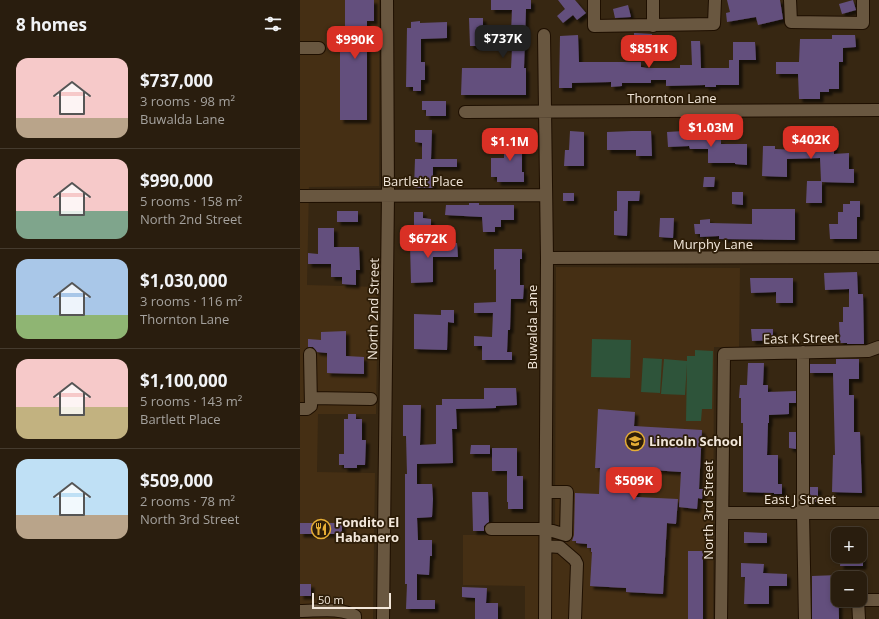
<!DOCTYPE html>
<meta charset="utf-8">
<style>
:root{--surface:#291d0e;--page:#312617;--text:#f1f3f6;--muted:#a5a29e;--line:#453b2e;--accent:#d93025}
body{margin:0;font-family:"Open Sans",sans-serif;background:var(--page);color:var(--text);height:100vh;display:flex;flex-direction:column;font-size:15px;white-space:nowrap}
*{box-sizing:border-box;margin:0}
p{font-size:13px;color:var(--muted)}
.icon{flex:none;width:22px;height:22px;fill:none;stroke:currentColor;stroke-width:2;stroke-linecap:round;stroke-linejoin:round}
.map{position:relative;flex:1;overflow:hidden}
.side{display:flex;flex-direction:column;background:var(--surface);width:300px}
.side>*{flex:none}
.buttons{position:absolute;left:531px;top:527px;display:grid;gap:8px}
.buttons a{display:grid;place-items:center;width:36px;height:36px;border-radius:8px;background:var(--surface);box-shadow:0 2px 6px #0003,0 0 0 1px var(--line);font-size:20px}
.scale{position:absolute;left:12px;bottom:10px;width:79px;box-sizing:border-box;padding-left:4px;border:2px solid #f3e8db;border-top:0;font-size:11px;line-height:14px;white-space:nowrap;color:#f3e8db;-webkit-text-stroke:3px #2d1d08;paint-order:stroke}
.price{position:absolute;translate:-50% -34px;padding:0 9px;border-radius:8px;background:var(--accent);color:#fff;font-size:13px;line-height:26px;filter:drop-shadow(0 1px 2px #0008)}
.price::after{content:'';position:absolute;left:50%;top:24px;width:12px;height:9px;margin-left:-6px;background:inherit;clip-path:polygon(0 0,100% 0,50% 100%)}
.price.current{background:#222;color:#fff}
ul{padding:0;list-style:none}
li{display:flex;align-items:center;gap:12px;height:100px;padding:0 16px}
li+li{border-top:1px solid var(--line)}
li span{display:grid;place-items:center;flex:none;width:112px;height:80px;border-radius:12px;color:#555}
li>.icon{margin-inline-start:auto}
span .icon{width:48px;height:48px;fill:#fffc;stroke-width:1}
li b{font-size:17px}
h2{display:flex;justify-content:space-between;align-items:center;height:48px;padding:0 16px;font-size:17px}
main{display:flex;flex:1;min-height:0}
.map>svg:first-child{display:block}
.built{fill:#452f14}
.green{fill:#2e543a}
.building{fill:#63507d;filter:url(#shadow)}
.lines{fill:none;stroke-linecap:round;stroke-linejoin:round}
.minor-casing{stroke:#1e0f00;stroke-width:14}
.minor{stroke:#695740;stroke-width:12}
.labels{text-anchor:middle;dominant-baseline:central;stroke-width:3.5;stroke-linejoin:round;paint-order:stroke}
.street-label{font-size:13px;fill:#f3e8db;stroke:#2d1d08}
.poi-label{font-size:13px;font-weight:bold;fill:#f3e8db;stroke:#2d1d08;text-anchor:start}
</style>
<main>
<section class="side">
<h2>8 homes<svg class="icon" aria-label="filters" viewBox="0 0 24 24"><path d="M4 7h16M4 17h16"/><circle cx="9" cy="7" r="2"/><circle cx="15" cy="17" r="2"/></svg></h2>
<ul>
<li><span style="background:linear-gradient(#f6c9c9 75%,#b9a48a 0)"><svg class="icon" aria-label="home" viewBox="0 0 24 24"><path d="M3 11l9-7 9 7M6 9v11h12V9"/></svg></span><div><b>$737,000</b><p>3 rooms · 98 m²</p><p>Buwalda Lane</p></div></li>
<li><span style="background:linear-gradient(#f6c9c9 65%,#7fa58c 0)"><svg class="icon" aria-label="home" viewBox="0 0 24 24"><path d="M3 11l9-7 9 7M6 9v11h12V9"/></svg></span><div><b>$990,000</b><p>5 rooms · 158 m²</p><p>North 2nd Street</p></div></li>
<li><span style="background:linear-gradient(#a9c7e8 70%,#8fb573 0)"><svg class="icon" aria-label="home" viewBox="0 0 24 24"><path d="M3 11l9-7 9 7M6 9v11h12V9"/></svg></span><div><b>$1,030,000</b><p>3 rooms · 116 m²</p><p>Thornton Lane</p></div></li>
<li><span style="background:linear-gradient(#f6c9c9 60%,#c2b280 0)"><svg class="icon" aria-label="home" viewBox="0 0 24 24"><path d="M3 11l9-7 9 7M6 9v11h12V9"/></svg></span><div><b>$1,100,000</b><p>5 rooms · 143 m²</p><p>Bartlett Place</p></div></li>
<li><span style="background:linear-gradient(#bfe0f5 70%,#b9a48a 0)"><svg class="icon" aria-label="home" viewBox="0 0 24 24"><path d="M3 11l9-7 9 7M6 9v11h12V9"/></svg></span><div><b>$509,000</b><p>2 rooms · 78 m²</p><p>North 3rd Street</p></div></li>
</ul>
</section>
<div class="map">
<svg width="579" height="619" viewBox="0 0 579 619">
<defs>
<filter id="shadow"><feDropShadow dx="3.5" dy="3.5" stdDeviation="1" flood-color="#0009"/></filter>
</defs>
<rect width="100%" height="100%" fill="#372712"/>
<path class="built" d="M 0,0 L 79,0 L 79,186 L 9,187 L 7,285 L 78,287 L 76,414 L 18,414 L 17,472 L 75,473 L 73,619 L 0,619 Z
M 256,267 L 440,268 L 439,347 L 414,347 L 413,619 L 225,619 L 225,586 L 163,585 L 163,535 L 255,535 Z"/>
<path class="green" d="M 292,339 L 331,340 L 330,378 L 291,377 Z
M 395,350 L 413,351 L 412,409 L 402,409 L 401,421 L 386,421 L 387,364 L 385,395 L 361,394 L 364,359 L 387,361 L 387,356 L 395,356 Z
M 343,358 L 362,359 L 360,393 L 341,392 Z"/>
<path class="building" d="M 45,0 L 74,0 L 74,21 L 67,21 L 67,120 L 40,120 L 40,29 L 45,29 Z
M 191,0 L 231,0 L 231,9 L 226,9 L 224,68 L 226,68 L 226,95 L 161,95 L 162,68 L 211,68 L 212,49 L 207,49 L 208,32 L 211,32 L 212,10 L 191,10 Z
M 258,0 L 275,0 L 286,13 L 277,20 L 273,15 L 263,23 L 257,16 L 265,9 Z
M 427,0 L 480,0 L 483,19 L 458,25 L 456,17 L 427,22 L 426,13 L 430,12 Z
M 553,0 L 556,10 L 542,14 L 539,4 Z
M 328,5 L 331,17 L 315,18 L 313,9 Z
M 169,18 L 183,18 L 183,46 L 170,46 Z
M 120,21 L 120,23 L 147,22 L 147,38 L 121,39 L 121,62 L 125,62 L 125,80 L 121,80 L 121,91 L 113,91 L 113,87 L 106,87 L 107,28 L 111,28 L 111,22 Z
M 334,33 L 352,34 L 352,46 L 334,45 Z
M 278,35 L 279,62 L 341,62 L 341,67 L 347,68 L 380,68 L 380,65 L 392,65 L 391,41 L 400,41 L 401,68 L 429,68 L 429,60 L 433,60 L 433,42 L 455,42 L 456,60 L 439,60 L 439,85 L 416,85 L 416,87 L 405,87 L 405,85 L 366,86 L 366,80 L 351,80 L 351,83 L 322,83 L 322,86 L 311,87 L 311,82 L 272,83 L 272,88 L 259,88 L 260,36 Z
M 532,35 L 555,35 L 556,47 L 543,48 L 543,62 L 539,62 L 539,89 L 529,89 L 529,92 L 520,92 L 520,99 L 499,99 L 498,74 L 476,74 L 476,62 L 499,62 L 500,39 L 532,39 Z
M 122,101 L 146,101 L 146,116 L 126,116 L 126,110 L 122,110 Z
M 502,126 L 534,126 L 534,154 L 549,153 L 549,169 L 554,169 L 554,183 L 522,182 L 522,203 L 506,203 L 507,181 L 521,181 L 520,158 L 487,159 L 487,177 L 462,176 L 463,146 L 475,146 L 475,149 L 500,150 L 500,147 L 502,147 Z
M 115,130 L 132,130 L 131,159 L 157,159 L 157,167 L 133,167 L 133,188 L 114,188 L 115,159 L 122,159 L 122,143 L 115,142 Z
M 270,131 L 284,132 L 284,166 L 264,166 L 265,150 L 269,150 Z
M 332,131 L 351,131 L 352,156 L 336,156 L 336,150 L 307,150 L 307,132 Z
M 384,131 L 384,134 L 400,134 L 400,140 L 421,140 L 421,144 L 447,144 L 447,165 L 435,164 L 435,163 L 408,163 L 408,149 L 390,149 L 389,146 L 368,147 L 367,132 Z
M 212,136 L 222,136 L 222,172 L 224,172 L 224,182 L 197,182 L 197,177 L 191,177 L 191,158 L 204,158 L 204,150 L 206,150 L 206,137 L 212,137 Z
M 404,177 L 415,177 L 414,187 L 403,187 Z
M 317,191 L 340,191 L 339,201 L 328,201 L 327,236 L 314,235 L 314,211 L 317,211 Z
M 432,192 L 443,192 L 443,205 L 432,204 Z
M 263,193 L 274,193 L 274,201 L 263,201 Z
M 550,201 L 560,201 L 560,217 L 557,217 L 557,239 L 530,239 L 529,224 L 538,224 L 538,212 L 543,212 L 543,204 L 550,204 Z
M 169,203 L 179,203 L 179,205 L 214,205 L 214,220 L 201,220 L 201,227 L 195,227 L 195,232 L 183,232 L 182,217 L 145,215 L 146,205 L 169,205 Z
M 452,209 L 495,209 L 495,240 L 419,239 L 419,236 L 400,237 L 400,234 L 395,234 L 394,224 L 400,224 L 400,220 L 410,219 L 410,223 L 452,224 Z
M 37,211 L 58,211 L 58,222 L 37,222 Z
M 114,212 L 123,212 L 123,218 L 131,219 L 131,229 L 114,229 Z
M 360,218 L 374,218 L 373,238 L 359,237 Z
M 18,228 L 34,228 L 34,247 L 59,247 L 60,270 L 56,270 L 56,285 L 42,284 L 42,277 L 31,277 L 31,264 L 8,264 L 8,253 L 18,254 Z
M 157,243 L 158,257 L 133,257 L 133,282 L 111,283 L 110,244 Z
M 194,249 L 222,249 L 222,259 L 220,259 L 220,285 L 224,285 L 223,299 L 211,299 L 210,330 L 208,330 L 207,352 L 212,352 L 212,360 L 182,360 L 182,346 L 174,346 L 174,336 L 192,337 L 193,313 L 174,313 L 174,303 L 196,302 L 196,269 L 194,270 Z
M 557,272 L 558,294 L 563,294 L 564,344 L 547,344 L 547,343 L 540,343 L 539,322 L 543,322 L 543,307 L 549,307 L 549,289 L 525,290 L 524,273 Z
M 450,278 L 493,278 L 493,303 L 476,303 L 476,292 L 451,293 Z
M 141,310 L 154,310 L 154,323 L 148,322 L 147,350 L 114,349 L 114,314 L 141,315 Z
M 451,329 L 473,329 L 473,340 L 452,341 Z
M 46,331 L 46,356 L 64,357 L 64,374 L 27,373 L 27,353 L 17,352 L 13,347 L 8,347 L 8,339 L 21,340 L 21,332 Z
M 536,359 L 559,359 L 559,379 L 549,379 L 549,395 L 554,395 L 554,432 L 560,432 L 562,493 L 532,492 L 533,455 L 535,455 L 533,373 L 510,373 L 510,364 L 536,364 Z
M 448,363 L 464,363 L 463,385 L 468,385 L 468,392 L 496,391 L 496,403 L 489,403 L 489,414 L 469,415 L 469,423 L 468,423 L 467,455 L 478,455 L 478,484 L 482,484 L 482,494 L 474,494 L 474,493 L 443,492 L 443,423 L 441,423 L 441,398 L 439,398 L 440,385 L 447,385 Z
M 184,388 L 216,388 L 217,405 L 196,406 L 196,408 L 156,409 L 157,429 L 152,429 L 153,463 L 117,464 L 117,484 L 132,484 L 133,499 L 132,517 L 117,518 L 118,540 L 132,540 L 132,556 L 130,556 L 129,575 L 117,574 L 117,600 L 135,600 L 135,609 L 106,609 L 107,584 L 105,584 L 105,474 L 107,474 L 106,436 L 103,436 L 103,405 L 121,405 L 120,445 L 136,444 L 136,405 L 142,405 L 142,399 L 184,399 Z
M 298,409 L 335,412 L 334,426 L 402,430 L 399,489 L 403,489 L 402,499 L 398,498 L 397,509 L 379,507 L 381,472 L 337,469 L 336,497 L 378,499 L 376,524 L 367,523 L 363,594 L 326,592 L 326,588 L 290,586 L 292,552 L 291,552 L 291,548 L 287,548 L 287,544 L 276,543 L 276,541 L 272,541 L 274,535 L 275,493 L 299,494 L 300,468 L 295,468 Z
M 48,414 L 56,414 L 56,419 L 62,419 L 62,440 L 66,440 L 65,465 L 57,465 L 57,468 L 44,468 L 44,465 L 39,465 L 39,454 L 44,454 L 44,419 L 48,419 Z
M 489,432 L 496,432 L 496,449 L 489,448 Z
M 171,445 L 190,445 L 190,454 L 170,454 Z
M 192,448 L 217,448 L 217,476 L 223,476 L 223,509 L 208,509 L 208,502 L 207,502 L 207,471 L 192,471 Z
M 510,487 L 518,487 L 518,502 L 510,502 Z
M 172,492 L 188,492 L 189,522 L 184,526 L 184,531 L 173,531 Z
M 0,523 L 42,523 L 42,534 L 0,534 Z
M 444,532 L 467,533 L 467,543 L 444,543 Z
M 388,551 L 403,551 L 403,619 L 388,619 Z
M 541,556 L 563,556 L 563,566 L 540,566 Z
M 441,563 L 464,564 L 463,573 L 487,574 L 487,586 L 469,586 L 469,604 L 444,604 L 445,577 L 441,577 Z
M 538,575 L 539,619 L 512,619 L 512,576 Z
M 0,584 L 11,584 L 11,596 L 0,596 Z
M 162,587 L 187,588 L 186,603 L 198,603 L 198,619 L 175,619 L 175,598 L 162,597 Z"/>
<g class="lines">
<g class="minor-casing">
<path id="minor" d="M 294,0 L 294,26 L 414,24 L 415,0
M 353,0 L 353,26
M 490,0 L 491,22 L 563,23 L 563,0
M 244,35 L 247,258 L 245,619
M 0,48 L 19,48
M 165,112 L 579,110
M 0,196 L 246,195
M 247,258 L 579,257
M 503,352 L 503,513 L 505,619
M 11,398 L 71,399
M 0,409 L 7,409 L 11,406 L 10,354
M 422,513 L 579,513
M 191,529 L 246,529 L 266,535 L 267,492 L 246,492
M 246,546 L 260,547 L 275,560 L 277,564 L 275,619
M 558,577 L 558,578
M 558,600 L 579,600
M 558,600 L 559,619
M 0,611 C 17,611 40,607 55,616 L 55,619
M 83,619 L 88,195 L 87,0
M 421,619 L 424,354 L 568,351 L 579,347"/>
</g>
<use href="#minor" class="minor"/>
</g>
<defs>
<g id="school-ring" transform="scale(1)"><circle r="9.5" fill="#2d1d08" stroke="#e5ad35" stroke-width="1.5"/><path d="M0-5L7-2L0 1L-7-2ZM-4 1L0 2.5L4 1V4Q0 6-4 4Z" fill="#e5ad35"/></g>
<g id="restaurant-ring" transform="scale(1)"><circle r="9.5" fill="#2d1d08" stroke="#e5ad35" stroke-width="1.5"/><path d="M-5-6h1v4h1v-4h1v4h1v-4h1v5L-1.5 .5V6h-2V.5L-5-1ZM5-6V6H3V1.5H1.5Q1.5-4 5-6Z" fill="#e5ad35"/></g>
</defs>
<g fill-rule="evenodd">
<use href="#school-ring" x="335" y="441"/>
<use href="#restaurant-ring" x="21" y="529"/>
</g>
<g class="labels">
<g class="street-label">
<text x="372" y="98">Thornton Lane</text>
<text x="123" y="181">Bartlett Place</text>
<text x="413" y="244">Murphy Lane</text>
<text transform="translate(73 309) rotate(-89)">North 2nd Street</text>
<text transform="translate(232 327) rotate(-90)">Buwalda Lane</text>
<text transform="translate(501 338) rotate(-1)">East K Street</text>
<text x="500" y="499">East J Street</text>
<text transform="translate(408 510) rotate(-90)">North 3rd Street</text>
</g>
<g class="poi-label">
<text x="349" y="441">Lincoln School</text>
<text x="35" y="522">Fondito El<tspan x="35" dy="15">Habanero</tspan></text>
</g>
</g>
</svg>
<div class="buttons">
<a>+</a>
<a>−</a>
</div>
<div class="scale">50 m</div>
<b class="price current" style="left:203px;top:59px">$737K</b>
<b class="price" style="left:55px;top:60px">$990K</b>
<b class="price" style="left:349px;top:69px">$851K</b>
<b class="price" style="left:411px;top:148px">$1.03M</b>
<b class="price" style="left:511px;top:160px">$402K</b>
<b class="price" style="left:210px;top:162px">$1.1M</b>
<b class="price" style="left:128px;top:259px">$672K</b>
<b class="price" style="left:334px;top:501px">$509K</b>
</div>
</main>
